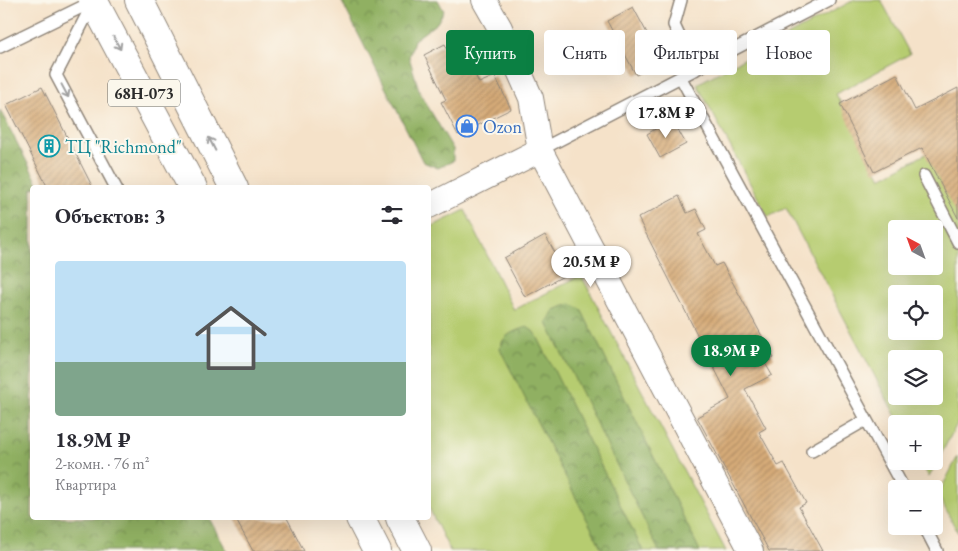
<!DOCTYPE html>
<html lang="ru">
<meta charset="utf-8">
<style>
:root{--surface:#fff;--page:#f7f7f7;--text:#2b2b33;--muted:#7c7c81;--accent:#0b8043}
body{margin:0;font-family:"EB Garamond",serif;background:var(--page);color:var(--text);height:100vh;display:flex;flex-direction:column;font-size:19px;white-space:nowrap}
*{box-sizing:border-box;margin:0}
p{font-size:16px;color:var(--muted)}
.icon{flex:none;width:28px;height:28px;fill:none;stroke:currentColor;stroke-width:2;stroke-linecap:round;stroke-linejoin:round}
.map{position:relative;flex:1;overflow:hidden}
.drawer{position:absolute;left:30px;top:185px;width:401px;height:335px;display:flex;flex-direction:column;background:var(--surface);border-radius:5px;box-shadow:0 5px 20px #0002}
.drawer>*{flex:none}
.top-card{position:absolute;left:446px;top:30px;width:436px;height:45px;display:flex;gap:10px}
.needle{width:32px;rotate:319deg}
.buttons{position:absolute;left:888px;top:220px;display:grid;gap:10px}
.buttons a{display:grid;place-items:center;width:55px;height:55px;border-radius:5px;background:var(--surface);box-shadow:0 5px 20px #0002;font-size:25px}
.price{position:absolute;translate:-50% -42px;padding:0 11px;border-radius:18px;background:#fff;color:#222;font-size:16px;line-height:32px;filter:drop-shadow(0 1px 2px #0008)}
.price::after{content:'';position:absolute;left:50%;top:30px;width:15px;height:11px;margin-left:-8px;background:inherit;clip-path:polygon(0 0,100% 0,50% 100%)}
.price.selected{background:var(--accent);color:#fff}
ul{padding:0;list-style:none}
li{display:grid;align-content:center;gap:10px;height:265px;padding:0 25px}
li span{display:grid;place-items:center;height:155px;border-radius:5px;color:#555}
li>.icon{margin-inline-start:auto}
span .icon{width:90px;height:90px;fill:#fffc;stroke-width:1}
li b{font-size:21px}
h2{display:flex;justify-content:space-between;align-items:center;height:60px;padding:0 25px;font-size:21px}
.tag{padding:0 18px;border-radius:5px;background:var(--surface);box-shadow:0 5px 20px #0002;font-size:18px;line-height:45px}
.tag.selected{background:var(--accent);color:#fff}
.map>svg:first-child{display:block}
.green{fill:#b6cc70;stroke:#707c4e;fill-rule:evenodd}
.forest{fill:url(#forest-crowns);stroke:#5e6e46}
.building{fill:url(#building-hatch)}
.lines{fill:none;stroke-linecap:round;stroke-linejoin:round}
.service-casing{stroke:#90867a;stroke-width:14}
.minor-casing{stroke:#90867a;stroke-width:26}
.primary-casing{stroke:#90867a;stroke-width:30}
.service{stroke:#fff;stroke-width:11}
.minor{stroke:#fff;stroke-width:24}
.primary{stroke:#fff;stroke-width:28}
.oneway{stroke:#a0a0a0}
.labels{text-anchor:middle;dominant-baseline:central;stroke-width:4;stroke-linejoin:round;paint-order:stroke}
.shield{fill:#fbf7ec;stroke:#696865;stroke-width:1}
.shield-label{font-size:16px;font-weight:bold;fill:#2b2b2b}
.shop-label{font-size:18px;fill:#366cbe;stroke:#fbf7ec;text-anchor:start}
.culture-label{font-size:18px;fill:#0d838f;stroke:#fbf7ec;text-anchor:start}
</style>
<div class="map">
<svg width="958" height="551" viewBox="0 0 958 551">
<defs>
<pattern id="forest-crowns" width="20" height="18" patternUnits="userSpaceOnUse" patternTransform="scale(1.25)"><rect width="20" height="18" fill="#90b062"/><path d="M2 6a3 3 0 1 1 6 0M12 15a3 3 0 1 1 6 0" fill="none" stroke="#768f51"/></pattern>
<pattern id="building-hatch" width="6" height="6" patternUnits="userSpaceOnUse" patternTransform="scale(1.25)"><rect width="6" height="6" fill="#d6ab78"/><path d="M-1 1l2-2M0 6l6-6M5 7l2-2" fill="none" stroke="#ae8b63"/></pattern>
</defs>
<rect width="100%" height="100%" fill="#fbf7ec"/>
<filter id="ink" filterUnits="userSpaceOnUse"><feTurbulence type="fractalNoise" baseFrequency=".02" numOctaves="2"/><feDisplacementMap in="SourceGraphic" scale="10" xChannelSelector="R" yChannelSelector="G"/><feConvolveMatrix kernelMatrix="1 2 1 2 8 2 1 2 1" color-interpolation-filters="sRGB"/></filter>
<filter id="wash" filterUnits="userSpaceOnUse"><feTurbulence type="fractalNoise" baseFrequency=".0096" numOctaves="4" result="noise"/><feDisplacementMap in="SourceGraphic" scale="20" xChannelSelector="R" yChannelSelector="G"/><feGaussianBlur stdDeviation="1.12" result="paint"/><feColorMatrix in="noise" values="0 0 0 0 0 0 0 0 0 0 0 0 0 0 0 0 0 1.4 0 .05"/><feComposite in="paint" operator="in"/></filter>
<g filter="url(#wash)">
<rect width="100%" height="100%" fill="#f5e2c9"/>
<path class="green" d="M 854,0 L 881,0 L 910,54 L 836,94 L 881,178 L 946,143 L 958,165 L 958,422 L 929,477 L 920,461 L 934,461 L 934,424 L 900,424 L 786,208 L 768,217 L 697,84 ZM 896,229 L 934,229 L 934,266 L 896,266 ZM 896,294 L 934,294 L 934,331 L 896,331 ZM 896,359 L 934,359 L 934,396 L 896,396 Z
M 465,210 L 514,310 L 581,275 L 726,551 L 450,551 L 429,508 L 429,228 Z
M 958,456 L 958,533 L 938,495 Z"/>
<path class="forest" d="M 341,0 L 438,0 L 444,11 L 437,23 L 414,40 L 409,57 L 420,93 L 453,149 L 453,161 L 438,168 L 423,162 Z
M 0,110 L 40,187 L 32,188 L 32,518 L 209,518 L 227,551 L 0,551 Z
M 571,304 L 581,309 L 700,551 L 659,551 L 547,323 L 554,310 Z
M 527,327 L 533,331 L 538,338 L 643,551 L 603,551 L 500,349 C 502,335 514,331 527,327 Z"/>
<g id="blocks">
<path class="building" d="M 633,7 L 662,61 L 636,75 L 607,21 Z
M 445,44 L 456,68 L 469,62 L 479,83 L 495,76 L 511,109 L 458,135 L 441,102 L 446,100 L 424,55 Z
M 897,74 L 915,110 L 958,88 L 958,218 L 922,148 L 874,172 L 840,104 Z
M 42,87 L 93,188 L 48,188 L 6,105 Z
M 672,119 L 686,144 L 660,158 L 647,134 Z
M 679,196 L 687,213 L 696,209 L 706,230 L 698,234 L 715,266 L 722,263 L 774,358 L 765,363 L 772,375 L 745,389 L 766,428 L 759,432 L 778,466 L 784,463 L 806,503 L 799,507 L 823,551 L 769,551 L 697,417 L 730,399 L 638,218 Z
M 545,235 L 567,274 L 525,297 L 504,258 Z
M 235,518 L 287,518 L 304,551 L 253,551 Z"/>
</g>
</g>
<g filter="url(#ink)">
<use href="#blocks" fill-opacity="0" stroke="#90867a" stroke-width="1"/>
<g class="lines">
<g class="service-casing">
<path id="service" d="M 681,0 L 674,25 L 695,70
M 93,3 L 56,75 L 116,188
M 0,47 L 94,1
M 681,78 L 904,489
M 540,150 L 829,0
M 924,176 L 958,242
M 812,451 L 866,420
M 924,526 L 937,551"/>
</g>
<g class="minor-casing">
<path id="minor" d="M 484,0 L 500,28 L 531,98 L 540,150 L 751,551
M 429,206 L 540,150"/>
</g>
<g class="primary-casing">
<path id="primary" d="M 93,0 L 193,188
M 139,0 L 234,188
M 360,518 L 377,551
M 400,518 L 417,551"/>
</g>
<use href="#service" class="service"/>
<use href="#minor" class="minor"/>
<use href="#primary" class="primary"/>
</g>
<defs><path id="oneway-shaft" d="M-6 0H5M1.5-3L5.5 0L1.5 3" fill="none" stroke-width="1.6" stroke-linecap="round" stroke-linejoin="round" transform="scale(1.25)"/></defs>
<g class="oneway">
<use href="#oneway-shaft" transform="translate(117 43) rotate(61)"/>
<use href="#oneway-shaft" transform="translate(65 91) rotate(62)"/>
<use href="#oneway-shaft" transform="translate(212 144) rotate(-117)"/>
</g>
</g>
<defs>
<g id="shop-ring" transform="scale(1.125)"><circle r="9.5" fill="#fbf7ec" stroke="#3f7fe0" stroke-width="1.5"/><path d="M-5-2.5h2.3a2.7 3.5 0 0 1 5.4 0H5L5.5 6h-11ZM-1.5-2.5h3a1.5 2.3 0 0 0-3 0Z" fill="#3f7fe0"/></g>
<g id="building-ring" transform="scale(1.125)"><circle r="9.5" fill="#fbf7ec" stroke="#0f9aa8" stroke-width="1.5"/><path d="M-4-6H4V6H1V3H-1V6H-4ZM-2.5-4.3h1.7v1.8h-1.7ZM.8-4.3h1.7v1.8H.8ZM-2.5-1h1.7V.8h-1.7ZM.8-1h1.7V.8H.8Z" fill="#0f9aa8"/></g>
</defs>
<g fill-rule="evenodd">
<use href="#shop-ring" x="467" y="126"/>
<use href="#building-ring" x="49" y="146"/>
</g>
<g class="labels">
<rect class="shield" x="108" y="79.5" width="72" height="27" rx="4"/>
<g class="shield-label">
<text x="144" y="93">68Н-073</text>
</g>
<g class="shop-label">
<text x="483" y="126">Ozon</text>
</g>
<g class="culture-label">
<text x="65" y="146">ТЦ "Richmond"</text>
</g>
</g>
</svg>
<div class="buttons">
<a><svg class="needle" viewBox="-14 -14 28 28"><path d="M0-13l5 13h-10z" fill="#e53935"/><path d="M0 13l5-13h-10z" fill="#7c7c81"/></svg></a>
<a><svg class="icon" aria-label="locate" viewBox="0 0 24 24"><circle cx="12" cy="12" r="6"/><path d="M12 2v4M12 18v4M2 12h4M18 12h4"/></svg></a>
<a><svg class="icon" aria-label="layers" viewBox="0 0 24 24"><path d="M12 4l9 5-9 5-9-5zM3 14l9 5 9-5"/></svg></a>
<a>+</a>
<a>−</a>
</div>
<b class="price" style="left:666px;top:139px">17.8M ₽</b>
<b class="price" style="left:591px;top:288px">20.5M ₽</b>
<b class="price selected" style="left:731px;top:377px">18.9M ₽</b>
<div class="top-card">
<a class="tag selected">Купить</a>
<a class="tag">Снять</a>
<a class="tag">Фильтры</a>
<a class="tag">Новое</a>
</div>
<section class="drawer">
<h2>Объектов: 3<svg class="icon" aria-label="filters" viewBox="0 0 24 24"><path d="M4 7h16M4 17h16"/><circle cx="9" cy="7" r="2"/><circle cx="15" cy="17" r="2"/></svg></h2>
<ul>
<li><span style="background:linear-gradient(#bfe0f5 65%,#7fa58c 0)"><svg class="icon" aria-label="home" viewBox="0 0 24 24"><path d="M3 11l9-7 9 7M6 9v11h12V9"/></svg></span><div><b>18.9M ₽</b><p>2-комн. · 76 m²</p><p>Квартира</p></div></li>
</ul>
</section>
</div>
